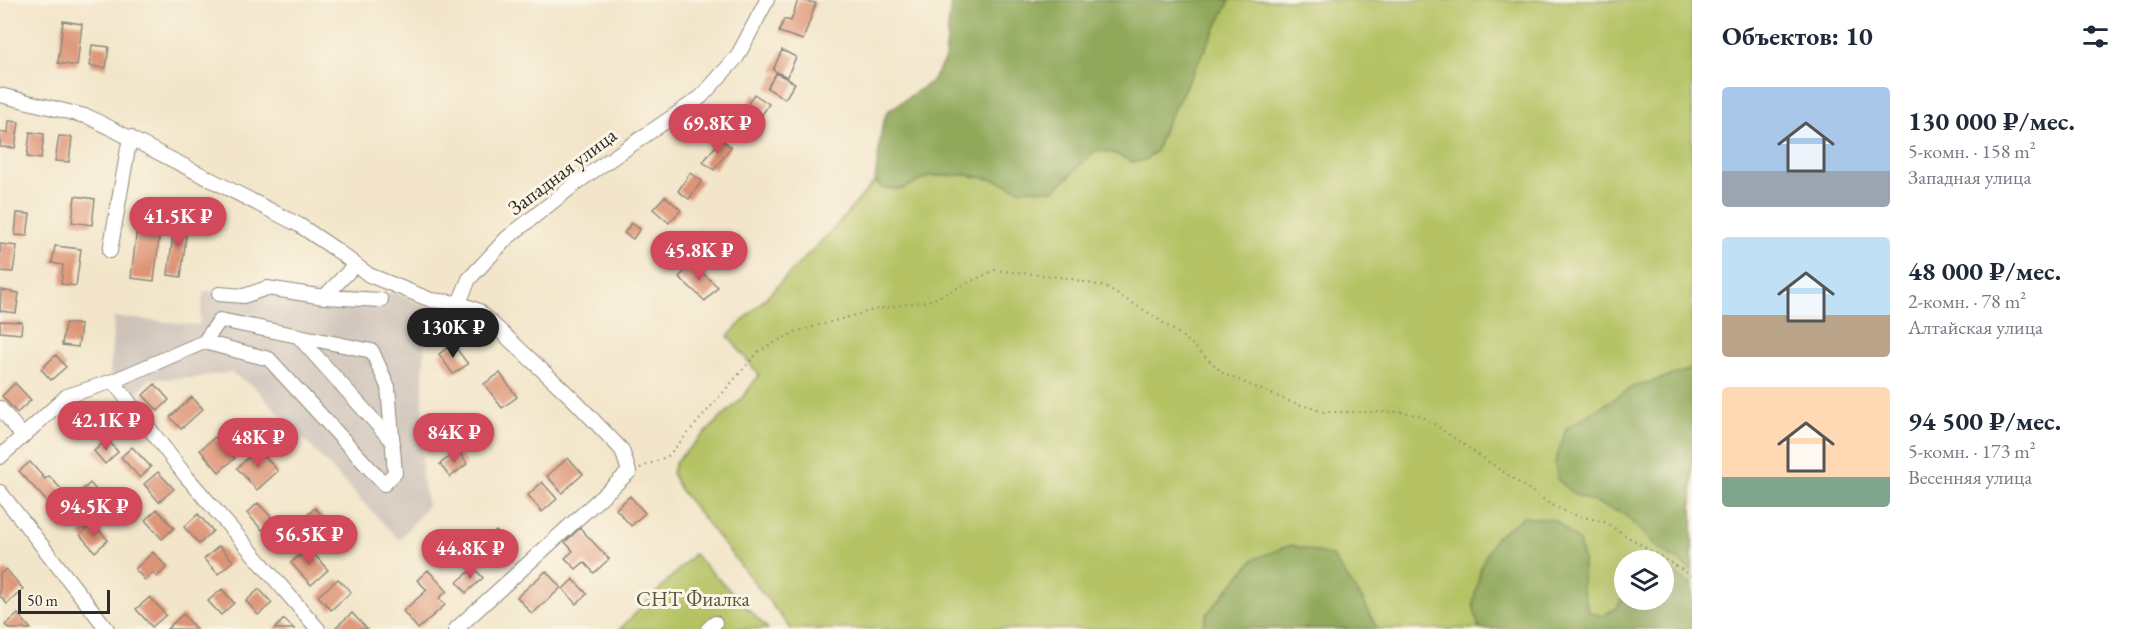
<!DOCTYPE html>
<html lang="ru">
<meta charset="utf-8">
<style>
:root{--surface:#fff;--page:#f2f2f3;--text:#1f2937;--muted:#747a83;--accent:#d1495b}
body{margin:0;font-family:"EB Garamond",serif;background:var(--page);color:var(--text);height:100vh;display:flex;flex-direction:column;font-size:22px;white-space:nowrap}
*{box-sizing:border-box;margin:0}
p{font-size:20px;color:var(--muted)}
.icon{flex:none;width:33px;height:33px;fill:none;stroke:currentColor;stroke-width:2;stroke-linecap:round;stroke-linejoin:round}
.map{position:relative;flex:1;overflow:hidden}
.sheet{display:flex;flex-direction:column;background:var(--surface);width:450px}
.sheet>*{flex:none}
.fabs{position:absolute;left:1614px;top:550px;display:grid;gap:12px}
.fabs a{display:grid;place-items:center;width:60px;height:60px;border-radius:50%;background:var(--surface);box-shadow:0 6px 24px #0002;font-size:30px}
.scale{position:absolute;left:18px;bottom:15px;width:92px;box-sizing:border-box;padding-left:6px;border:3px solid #2b2b2b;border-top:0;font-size:16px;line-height:21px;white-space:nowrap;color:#2b2b2b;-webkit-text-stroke:4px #fcf5e5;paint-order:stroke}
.price{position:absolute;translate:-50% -51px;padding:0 14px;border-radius:21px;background:var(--accent);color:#fff;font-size:20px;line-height:39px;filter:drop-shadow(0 2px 3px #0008)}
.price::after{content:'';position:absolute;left:50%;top:36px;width:18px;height:14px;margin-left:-9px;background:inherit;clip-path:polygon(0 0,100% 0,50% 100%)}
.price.selected{background:#222;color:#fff}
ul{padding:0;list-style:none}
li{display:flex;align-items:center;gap:18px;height:150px;padding:0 30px}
li span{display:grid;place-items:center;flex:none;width:168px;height:120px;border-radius:6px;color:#555}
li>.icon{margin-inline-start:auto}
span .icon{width:72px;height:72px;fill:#fffc;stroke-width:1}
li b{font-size:26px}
h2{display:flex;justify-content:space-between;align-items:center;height:72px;padding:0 30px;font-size:26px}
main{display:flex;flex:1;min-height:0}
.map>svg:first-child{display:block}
.industrial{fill:#cec2b9}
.green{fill:#b4c264;stroke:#707648;stroke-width:1.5}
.forest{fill:#8fa85a;stroke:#5d6a42;stroke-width:1.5}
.building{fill:#dd9374}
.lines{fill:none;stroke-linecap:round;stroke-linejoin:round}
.minor-casing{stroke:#8e887a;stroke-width:16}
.path{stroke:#8e887a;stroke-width:2;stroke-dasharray:1.5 4.5;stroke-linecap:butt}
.minor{stroke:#fff;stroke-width:14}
.labels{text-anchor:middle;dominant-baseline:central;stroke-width:6;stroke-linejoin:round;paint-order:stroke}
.street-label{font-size:21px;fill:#2b2b2b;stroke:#fcf5e5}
.park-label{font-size:21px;fill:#54583c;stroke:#fcf5e5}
</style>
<main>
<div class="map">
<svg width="1692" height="629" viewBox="0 0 1692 629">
<rect width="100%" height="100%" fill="#fcf5e5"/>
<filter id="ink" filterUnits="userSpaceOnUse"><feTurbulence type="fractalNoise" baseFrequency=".0167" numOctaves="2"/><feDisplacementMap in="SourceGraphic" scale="12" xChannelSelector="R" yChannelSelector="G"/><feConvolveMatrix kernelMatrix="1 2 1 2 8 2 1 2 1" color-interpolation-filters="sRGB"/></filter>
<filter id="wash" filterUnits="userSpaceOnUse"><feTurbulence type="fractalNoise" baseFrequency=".008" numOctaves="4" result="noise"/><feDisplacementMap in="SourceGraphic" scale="24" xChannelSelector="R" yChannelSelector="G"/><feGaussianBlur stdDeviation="1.35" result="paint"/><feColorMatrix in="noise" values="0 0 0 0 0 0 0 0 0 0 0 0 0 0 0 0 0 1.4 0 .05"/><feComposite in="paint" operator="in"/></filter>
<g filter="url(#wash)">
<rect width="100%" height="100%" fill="#f2e5c9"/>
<path class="industrial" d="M 204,291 L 338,294 L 394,293 L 434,309 L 425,339 L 423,376 L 422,479 L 428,505 L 399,540 L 255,388 L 230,372 L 194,378 L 151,379 L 135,393 L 110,375 L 114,317 L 199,325 Z"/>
<path class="green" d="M 1230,0 L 1692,0 L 1692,586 L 1668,569 L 1664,568 L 1664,561 L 1624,561 L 1624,594 L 1617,608 L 1602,616 L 1589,612 L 1582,589 L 1583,560 L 1473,603 L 1479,629 L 1377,629 L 1362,599 L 1207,614 L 1202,629 L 791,629 L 679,488 L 672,473 L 676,461 L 743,397 L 759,375 L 728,336 L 837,225 L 875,181 L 882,188 L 902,189 L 930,176 L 968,175 L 996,180 L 1019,189 L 1070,177 L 1082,161 L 1097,150 L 1114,153 L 1133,162 L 1156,151 L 1164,128 Z
M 694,554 L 768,629 L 620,629 Z"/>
<path class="forest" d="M 951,0 L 1230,0 L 1164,128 L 1156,151 L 1145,160 L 1133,162 L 1114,153 L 1097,150 C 1081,162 1070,177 1054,190 L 1019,189 L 996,180 L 968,175 L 930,176 L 902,189 L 882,188 L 875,181 L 882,127 L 887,112 L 932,81 L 945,59 Z
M 1692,369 L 1692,570 L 1659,549 L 1624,514 L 1576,495 L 1558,480 L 1555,463 L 1566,429 L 1631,388 Z
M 1523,517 L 1555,520 L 1579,542 L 1583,560 L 1582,589 L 1589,612 L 1602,616 L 1617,608 L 1624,594 L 1624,600 L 1664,600 L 1664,568 L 1668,569 L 1692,586 L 1692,629 L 1479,629 L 1473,603 L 1482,563 L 1495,538 Z
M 1291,545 L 1332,556 L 1362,599 L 1377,629 L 1202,629 L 1207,614 L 1254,559 Z"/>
<g id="blocks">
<path class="building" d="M 798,0 L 816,3 L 803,40 L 779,32 L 784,19 L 791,21 Z
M 63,21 L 82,24 L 77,66 L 58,63 Z
M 92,45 L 109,47 L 106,68 L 90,66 Z
M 782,50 L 796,57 L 787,77 L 773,70 Z
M 776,73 L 795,83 L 785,99 L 767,88 Z
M 754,94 L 769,104 L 751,132 L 736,122 Z
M 9,121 L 19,122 L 15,148 L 0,147 L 0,132 L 8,133 Z
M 30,132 L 44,134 L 41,159 L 27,157 Z
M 59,136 L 72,137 L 69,162 L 55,161 Z
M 721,139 L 731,147 L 714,170 L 703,162 Z
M 690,173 L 702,181 L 689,199 L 678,191 Z
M 75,196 L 95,199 L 92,225 L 72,222 Z
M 665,196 L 681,210 L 669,223 L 653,209 Z
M 17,213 L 30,214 L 27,236 L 15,235 Z
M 138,219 L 161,222 L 154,281 L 131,278 Z
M 175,219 L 188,221 L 181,277 L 168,275 Z
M 631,223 L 640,229 L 633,239 L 624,233 Z
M 0,244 L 17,246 L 13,272 L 0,271 Z
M 55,246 L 81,249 L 76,286 L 61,284 L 63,265 L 52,263 Z
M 692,264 L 718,287 L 705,301 L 679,277 Z
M 1,290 L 19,293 L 16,313 L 0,311 Z
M 0,321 L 22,322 L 21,334 L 0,332 Z
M 65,323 L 81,325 L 78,347 L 62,345 Z
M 453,344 L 468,364 L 453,374 L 439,354 Z
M 56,355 L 66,367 L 51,380 L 41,369 Z
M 500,373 L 517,397 L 502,408 L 484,384 Z
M 15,383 L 31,400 L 17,413 L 2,396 Z
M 155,384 L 169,400 L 158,411 L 143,395 Z
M 192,397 L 203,409 L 181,429 L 170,417 Z
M 215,437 L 235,458 L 219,472 L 200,450 Z
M 107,439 L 118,452 L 105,464 L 94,451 Z
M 132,447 L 151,467 L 140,478 L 121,457 Z
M 258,449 L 278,471 L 257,490 L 237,468 Z
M 458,450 L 467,464 L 450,477 L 440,464 Z
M 568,458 L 583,474 L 562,493 L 547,476 Z
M 30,462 L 45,479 L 49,476 L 64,492 L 50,505 L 19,471 Z
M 158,472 L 174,489 L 159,502 L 144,484 Z
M 542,482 L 557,499 L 542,512 L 528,495 Z
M 90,483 L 108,504 L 93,517 L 82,506 L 86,502 L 78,494 Z
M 630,496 L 645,513 L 631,526 L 616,509 Z
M 258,503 L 274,520 L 262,530 L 247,513 Z
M 315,508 L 330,525 L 307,545 L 292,529 Z
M 157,509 L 174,528 L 162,539 L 145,520 Z
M 198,514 L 213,531 L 199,544 L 184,527 Z
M 92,523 L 108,540 L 95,552 L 80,535 Z
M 580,528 L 609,559 L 594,573 L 584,562 L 576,569 L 565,558 L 573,551 L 565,542 Z
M 496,531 L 511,548 L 497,560 L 482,544 Z
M 219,546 L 233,561 L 218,574 L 204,559 Z
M 308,547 L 328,570 L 311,585 L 291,563 Z
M 153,552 L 167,567 L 157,577 L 153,573 L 145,580 L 135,569 Z
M 474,568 L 483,578 L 466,593 L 457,582 Z
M 6,569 L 23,589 L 7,604 L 0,596 L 0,574 Z
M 428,570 L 447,591 L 439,598 L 445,605 L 418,629 L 403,611 L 427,590 L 417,580 Z
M 546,571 L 561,588 L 532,614 L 517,597 Z
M 338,579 L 351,592 L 331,610 L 318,596 Z
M 573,579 L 587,594 L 576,604 L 563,589 Z
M 222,589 L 234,603 L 221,615 L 208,601 Z
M 259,589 L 272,603 L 258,615 L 246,601 Z
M 150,597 L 166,615 L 152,627 L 136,609 Z
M 352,613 L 367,629 L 338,629 L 336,627 Z
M 18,614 L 31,629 L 9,629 L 5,625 Z
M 183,614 L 196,629 L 167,629 Z
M 284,619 L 294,629 L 274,629 Z"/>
</g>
</g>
<g filter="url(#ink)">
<use href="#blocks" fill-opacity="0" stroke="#8e887a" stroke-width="1.5"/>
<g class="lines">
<g class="minor-casing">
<path id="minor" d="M 0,95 L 89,117 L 299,225 L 335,249 L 369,275 L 431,300 L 459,303 L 479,311 L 574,400 L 622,450 L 629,472 L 456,629
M 110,251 L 130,137
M 355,265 L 324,297 L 381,300
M 219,294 L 244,296 L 267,288 L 324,297
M 459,303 L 469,279 L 507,238 L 579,181 L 701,97 L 737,57 L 767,0
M 298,336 L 393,442
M 113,381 L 185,475 L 318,629
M 0,408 L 22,435
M 0,457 L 67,396 L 113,381 L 204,342 L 269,359 L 384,484 L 395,473 L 388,387 L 372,351 L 220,320 L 204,342
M 0,492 L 107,629
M 708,629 L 715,623"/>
</g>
<path class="path" d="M 640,468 L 668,456 L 759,351 L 795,332 L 877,309 L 932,300 L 995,270 L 1068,278 L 1105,287 L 1149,313 L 1186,339 L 1224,374 L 1291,402 L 1324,412 L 1401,412 L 1422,416 L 1550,504 L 1571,514 L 1604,522 L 1692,576"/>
<use href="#minor" class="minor"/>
</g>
</g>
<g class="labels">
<g class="street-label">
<text transform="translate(562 171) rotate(-37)">Западная улица</text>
</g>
<g class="park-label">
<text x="693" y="598">СНТ Фиалка</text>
</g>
</g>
</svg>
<div class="fabs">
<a><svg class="icon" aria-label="layers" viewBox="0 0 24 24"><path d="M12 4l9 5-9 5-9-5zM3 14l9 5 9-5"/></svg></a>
</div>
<div class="scale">50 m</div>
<b class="price" style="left:717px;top:155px">69.8K ₽</b>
<b class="price" style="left:178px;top:248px">41.5K ₽</b>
<b class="price" style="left:699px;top:282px">45.8K ₽</b>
<b class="price selected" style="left:453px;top:359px">130K ₽</b>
<b class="price" style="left:106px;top:452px">42.1K ₽</b>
<b class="price" style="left:454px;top:464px">84K ₽</b>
<b class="price" style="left:258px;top:469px">48K ₽</b>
<b class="price" style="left:94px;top:538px">94.5K ₽</b>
<b class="price" style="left:309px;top:566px">56.5K ₽</b>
<b class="price" style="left:470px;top:580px">44.8K ₽</b>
</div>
<section class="sheet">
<h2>Объектов: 10<svg class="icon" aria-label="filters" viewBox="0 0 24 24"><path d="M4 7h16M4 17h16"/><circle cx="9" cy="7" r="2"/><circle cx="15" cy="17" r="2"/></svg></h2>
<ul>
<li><span style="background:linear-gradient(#a9c7e8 70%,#9aa5b1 0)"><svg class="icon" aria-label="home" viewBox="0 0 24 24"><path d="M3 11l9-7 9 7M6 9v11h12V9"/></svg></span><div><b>130 000 ₽/мес.</b><p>5-комн. · 158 m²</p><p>Западная улица</p></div></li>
<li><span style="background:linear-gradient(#bfe0f5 65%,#b9a48a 0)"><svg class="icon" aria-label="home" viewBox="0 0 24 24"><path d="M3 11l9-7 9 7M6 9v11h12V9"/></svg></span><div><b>48 000 ₽/мес.</b><p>2-комн. · 78 m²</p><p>Алтайская улица</p></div></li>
<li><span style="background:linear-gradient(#ffd9b3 75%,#7fa58c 0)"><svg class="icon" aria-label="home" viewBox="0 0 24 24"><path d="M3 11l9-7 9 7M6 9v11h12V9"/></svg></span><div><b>94 500 ₽/мес.</b><p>5-комн. · 173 m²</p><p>Весенняя улица</p></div></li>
</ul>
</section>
</main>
